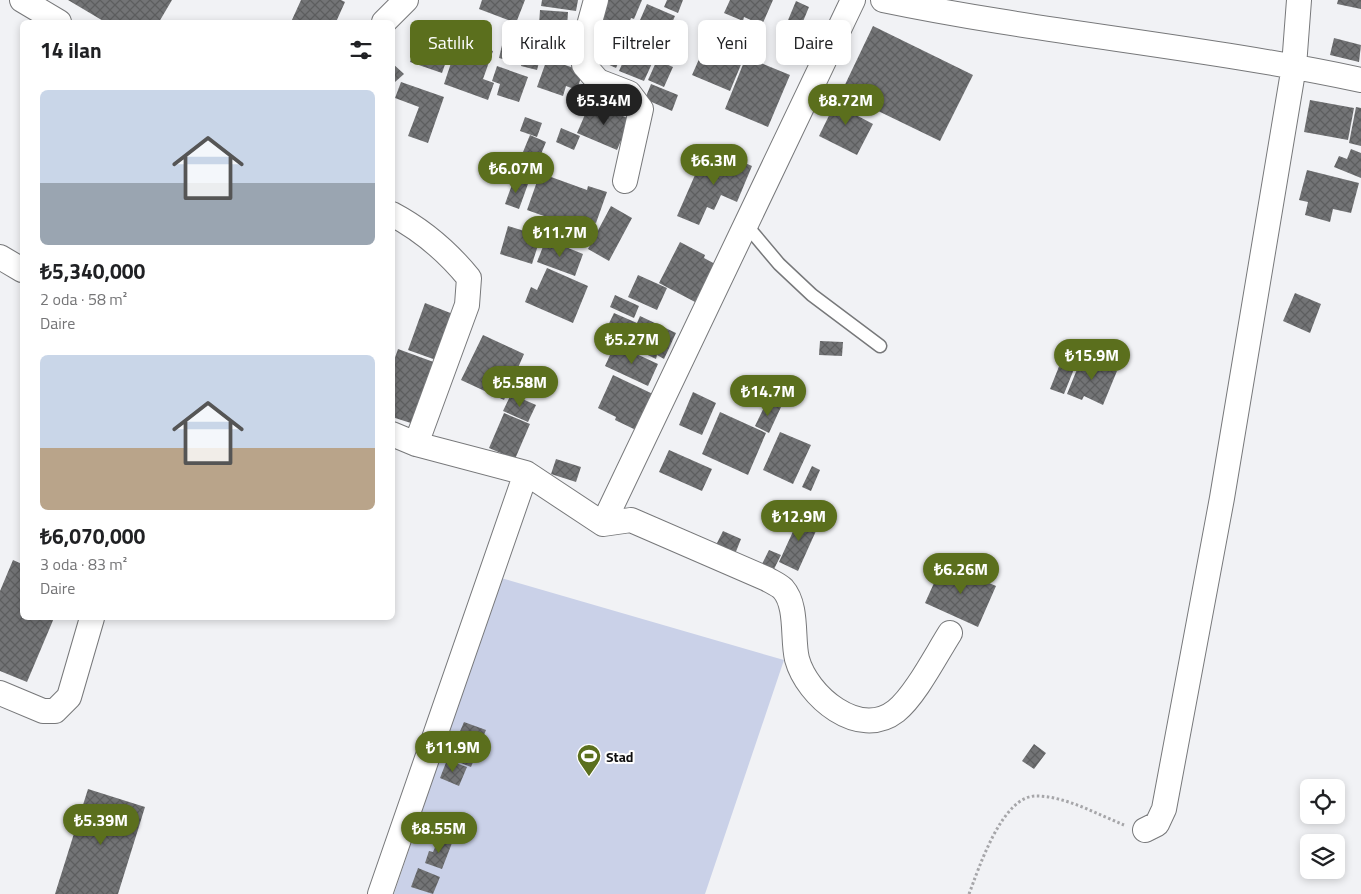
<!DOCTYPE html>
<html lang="tr">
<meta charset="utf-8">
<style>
:root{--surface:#fff;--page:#f6f6f6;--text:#202124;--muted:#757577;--accent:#5b6f1d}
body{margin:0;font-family:"Titillium Web",sans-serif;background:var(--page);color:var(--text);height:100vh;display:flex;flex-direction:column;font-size:19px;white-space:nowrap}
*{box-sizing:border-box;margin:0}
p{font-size:16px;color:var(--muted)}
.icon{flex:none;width:28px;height:28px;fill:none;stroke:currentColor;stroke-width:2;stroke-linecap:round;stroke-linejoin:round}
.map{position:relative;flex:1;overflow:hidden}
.panel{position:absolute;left:20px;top:20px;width:375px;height:600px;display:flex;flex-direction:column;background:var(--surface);border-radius:8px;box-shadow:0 2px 8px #0003}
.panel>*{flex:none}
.top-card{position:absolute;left:410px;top:20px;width:475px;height:45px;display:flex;gap:10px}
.controls{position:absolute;left:1300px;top:779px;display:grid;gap:10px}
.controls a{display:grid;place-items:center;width:45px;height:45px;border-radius:8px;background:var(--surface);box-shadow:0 2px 8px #0003;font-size:25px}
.price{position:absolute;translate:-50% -42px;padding:0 11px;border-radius:18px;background:var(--accent);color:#fff;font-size:16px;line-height:32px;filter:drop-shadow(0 1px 2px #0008)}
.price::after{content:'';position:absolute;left:50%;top:30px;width:15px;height:11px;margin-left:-8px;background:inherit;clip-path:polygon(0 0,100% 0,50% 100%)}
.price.current{background:#222;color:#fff}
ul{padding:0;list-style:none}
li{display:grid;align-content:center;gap:10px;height:265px;padding:0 20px}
li span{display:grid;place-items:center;height:155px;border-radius:8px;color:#555}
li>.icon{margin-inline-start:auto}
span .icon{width:90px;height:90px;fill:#fffc;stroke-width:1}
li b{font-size:21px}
h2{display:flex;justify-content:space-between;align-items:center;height:60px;padding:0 20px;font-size:21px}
.pill{padding:0 18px;border-radius:8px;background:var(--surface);box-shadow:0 2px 8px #0003;font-size:18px;line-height:45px}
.pill.current{background:var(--accent);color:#fff}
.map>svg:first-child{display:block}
.grass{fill:#cad1e8}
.building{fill:url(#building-cross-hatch)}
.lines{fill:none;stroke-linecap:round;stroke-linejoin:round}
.service-casing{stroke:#77787a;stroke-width:15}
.minor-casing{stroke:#77787a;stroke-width:26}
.path{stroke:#a6a6a9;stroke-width:3;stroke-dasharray:2.5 2.5;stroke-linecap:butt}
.service{stroke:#fff;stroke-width:12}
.minor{stroke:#fff;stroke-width:24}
.labels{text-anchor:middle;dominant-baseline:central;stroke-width:4;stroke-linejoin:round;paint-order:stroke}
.poi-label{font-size:14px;font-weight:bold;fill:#0f0f10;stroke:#fff;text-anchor:start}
</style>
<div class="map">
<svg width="1361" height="894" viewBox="0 0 1361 894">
<defs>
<pattern id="building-cross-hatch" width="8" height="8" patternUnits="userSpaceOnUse" patternTransform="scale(1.25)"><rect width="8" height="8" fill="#737476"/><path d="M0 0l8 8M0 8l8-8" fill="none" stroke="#5d5e5f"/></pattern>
</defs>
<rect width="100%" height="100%" fill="#f1f2f5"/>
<path class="grass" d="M 501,578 L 784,660 L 705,894 L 394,894 Z"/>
<path class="building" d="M 68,0 L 172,0 L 159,22 L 105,22 Z
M 301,0 L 341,0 L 345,2 L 336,22 L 291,22 Z
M 482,0 L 525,0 L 516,23 L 479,9 Z
M 542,0 L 578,0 L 576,11 L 541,6 Z
M 605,0 L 642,0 L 634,19 L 631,18 L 625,33 L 596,21 Z
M 667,0 L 683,0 L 678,13 L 664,7 Z
M 730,0 L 773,0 L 762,25 L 744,17 L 743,21 L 724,13 Z
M 1338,0 L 1361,0 L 1361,9 L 1337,4 Z
M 796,1 L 809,7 L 799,31 L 786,25 Z
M 647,4 L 675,16 L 661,48 L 639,38 L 643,30 L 637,27 Z
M 540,10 L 568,12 L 567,27 L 539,25 Z
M 873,26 L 973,75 L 940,141 L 841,93 Z
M 421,28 L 454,39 L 442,73 L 410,62 Z
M 506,28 L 526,33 L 519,63 L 499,58 Z
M 602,37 L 615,43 L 614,46 L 624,50 L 616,68 L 594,58 Z
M 1334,38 L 1361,45 L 1359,62 L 1330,55 Z
M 459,39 L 493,51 L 483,79 L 494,83 L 488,100 L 444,84 Z
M 708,39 L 745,55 L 730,91 L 692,75 Z
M 629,48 L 654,59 L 644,81 L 619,71 Z
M 524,51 L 541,55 L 537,70 L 521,66 Z
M 746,57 L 790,75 L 768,127 L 725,109 Z
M 547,59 L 583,71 L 577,90 L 566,86 L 563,96 L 537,87 Z
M 657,60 L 673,67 L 664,87 L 648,80 Z
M 392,63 L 404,74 L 395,82 L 392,80 Z
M 497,66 L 528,77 L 519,102 L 497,95 L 500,84 L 492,81 Z
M 401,82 L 444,97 L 428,143 L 408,136 L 419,107 L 395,98 Z
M 651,84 L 678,95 L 672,111 L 645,99 Z
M 839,95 L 861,106 L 856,115 L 873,124 L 857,155 L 819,136 Z
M 1310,100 L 1354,108 L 1348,140 L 1304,132 Z
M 590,103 L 630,119 L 617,150 L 577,133 Z
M 1356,107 L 1361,108 L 1361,146 L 1349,143 Z
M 525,117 L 542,123 L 537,137 L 520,131 Z
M 561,128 L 580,136 L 574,150 L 556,142 Z
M 530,135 L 546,142 L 539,159 L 523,152 Z
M 1351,149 L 1361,153 L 1361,178 L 1334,167 L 1339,156 L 1347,159 Z
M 717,151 L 752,166 L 737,202 L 721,195 L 714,210 L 707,207 L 699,225 L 677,216 L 702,159 L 712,163 Z
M 1307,170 L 1359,183 L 1351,213 L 1333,209 L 1330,222 L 1305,215 L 1308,202 L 1299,200 Z
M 540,173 L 587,190 L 588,186 L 607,192 L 596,223 L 589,221 L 586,231 L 527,210 Z
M 514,179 L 528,184 L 519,209 L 505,204 Z
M 611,206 L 632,218 L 609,261 L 588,249 Z
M 508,226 L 541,236 L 532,264 L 500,254 Z
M 546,239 L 583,254 L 575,276 L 537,262 Z
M 680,242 L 705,255 L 704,258 L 715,264 L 695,302 L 659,283 Z
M 547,268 L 588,286 L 573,323 L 525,302 L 531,287 L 537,290 Z
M 638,275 L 667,288 L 657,310 L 628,297 Z
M 1295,293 L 1321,304 L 1310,333 L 1283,321 Z
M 615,295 L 639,306 L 634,318 L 610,307 Z
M 425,303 L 453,314 L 436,360 L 408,350 Z
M 614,313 L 637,323 L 640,316 L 676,333 L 664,359 L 657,355 L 656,359 L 633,348 L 632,351 L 602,338 Z
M 483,335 L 524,354 L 504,400 L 461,380 Z
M 820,341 L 843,342 L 842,356 L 819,355 Z
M 615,344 L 658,364 L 648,386 L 605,366 Z
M 398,349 L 439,364 L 417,425 L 392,417 L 392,366 Z
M 1066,349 L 1080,354 L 1064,394 L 1050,389 Z
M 1082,357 L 1117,371 L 1103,405 L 1084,396 L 1082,400 L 1067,394 Z
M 613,375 L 655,395 L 638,431 L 615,420 L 616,417 L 598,408 Z
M 693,392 L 716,403 L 702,435 L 679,425 Z
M 511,394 L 536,405 L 528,422 L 503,411 Z
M 767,401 L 781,407 L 769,433 L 755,426 Z
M 720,412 L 766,433 L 748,475 L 702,454 Z
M 504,413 L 530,424 L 515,459 L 489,448 Z
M 780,432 L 811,445 L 793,484 L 763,470 Z
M 669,450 L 712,469 L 702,491 L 659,472 Z
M 556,459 L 581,467 L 576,482 L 551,474 Z
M 812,466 L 820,470 L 811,491 L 802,487 Z
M 801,514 L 820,522 L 798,571 L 779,562 Z
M 723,531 L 741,539 L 735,554 L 716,545 Z
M 769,550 L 781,555 L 774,569 L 762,564 Z
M 13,560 L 22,564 L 22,618 L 54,618 L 27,682 L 0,671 L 0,591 Z
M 943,563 L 996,586 L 978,627 L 925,603 Z
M 464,722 L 486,730 L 471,767 L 453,760 L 458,747 L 468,751 L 472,741 L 458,736 Z
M 1034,744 L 1046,753 L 1034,769 L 1022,761 Z
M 447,760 L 467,767 L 459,786 L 440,778 Z
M 88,789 L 145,807 L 118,894 L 55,894 Z
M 439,838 L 452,843 L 442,869 L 425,863 L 429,851 L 433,852 Z
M 418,868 L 440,877 L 433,894 L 411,887 Z"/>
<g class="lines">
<g class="service-casing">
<path id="service" d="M 747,226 L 779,264 L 812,295 L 880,346"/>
</g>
<g class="minor-casing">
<path id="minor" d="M 22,0 L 59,22
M 596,0 L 585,40 L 584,65 L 598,81 L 629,93 L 641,109 L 625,181
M 883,0 C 1041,33 1203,46 1361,80
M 384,22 L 406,0
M 392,214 C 424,231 447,251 469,278 L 467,305 L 416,444
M 0,257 L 22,270
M 392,434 L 416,444 L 526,473 L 603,524 L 631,520 L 767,579 C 772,582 779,585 783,589 C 798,606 792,639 797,659 C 807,696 859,740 896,711 C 915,696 936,655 950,633
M 603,524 L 853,0
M 0,693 L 43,711 L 55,711 L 69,697 L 92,618
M 1145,830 L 1157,824 L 1164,809 L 1222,498 L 1294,66 L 1299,0
M 380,894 L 526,473"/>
</g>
<path class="path" d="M 969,894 C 979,868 1002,796 1036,796 C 1065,796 1097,814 1124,825"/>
<use href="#service" class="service"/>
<use href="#minor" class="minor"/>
</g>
<defs>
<g id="stadium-pin" transform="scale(1.25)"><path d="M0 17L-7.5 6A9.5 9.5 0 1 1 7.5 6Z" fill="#5b6f1d" stroke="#fff"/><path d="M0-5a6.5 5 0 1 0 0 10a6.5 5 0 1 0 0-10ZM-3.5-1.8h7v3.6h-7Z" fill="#fff"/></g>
</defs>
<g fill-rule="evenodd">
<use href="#stadium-pin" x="589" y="756"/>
</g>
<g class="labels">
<g class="poi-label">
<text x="606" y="756">Stad</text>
</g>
</g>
</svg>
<div class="controls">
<a><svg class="icon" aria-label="locate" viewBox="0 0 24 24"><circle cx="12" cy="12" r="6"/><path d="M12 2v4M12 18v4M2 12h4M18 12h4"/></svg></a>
<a><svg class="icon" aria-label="layers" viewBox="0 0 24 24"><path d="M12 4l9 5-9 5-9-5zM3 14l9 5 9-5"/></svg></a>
</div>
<b class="price current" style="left:604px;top:126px">₺5.34M</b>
<b class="price" style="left:846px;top:126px">₺8.72M</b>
<b class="price" style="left:714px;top:186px">₺6.3M</b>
<b class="price" style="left:516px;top:194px">₺6.07M</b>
<b class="price" style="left:560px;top:258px">₺11.7M</b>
<b class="price" style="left:632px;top:365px">₺5.27M</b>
<b class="price" style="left:1092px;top:381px">₺15.9M</b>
<b class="price" style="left:520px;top:408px">₺5.58M</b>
<b class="price" style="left:768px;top:417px">₺14.7M</b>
<b class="price" style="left:799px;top:542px">₺12.9M</b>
<b class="price" style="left:961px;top:595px">₺6.26M</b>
<b class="price" style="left:453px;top:773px">₺11.9M</b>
<b class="price" style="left:101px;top:846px">₺5.39M</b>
<b class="price" style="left:439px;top:854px">₺8.55M</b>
<div class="top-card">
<a class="pill current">Satılık</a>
<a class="pill">Kiralık</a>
<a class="pill">Filtreler</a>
<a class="pill">Yeni</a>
<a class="pill">Daire</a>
</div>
<section class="panel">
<h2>14 ilan<svg class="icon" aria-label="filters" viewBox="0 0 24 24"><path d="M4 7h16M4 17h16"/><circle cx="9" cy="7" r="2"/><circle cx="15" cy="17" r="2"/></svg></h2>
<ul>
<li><span style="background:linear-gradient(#c9d6e8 60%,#9aa5b1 0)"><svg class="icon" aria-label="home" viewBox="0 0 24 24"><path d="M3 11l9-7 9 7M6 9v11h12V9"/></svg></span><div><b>₺5,340,000</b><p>2 oda · 58 m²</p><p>Daire</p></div></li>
<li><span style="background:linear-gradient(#c9d6e8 60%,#b9a48a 0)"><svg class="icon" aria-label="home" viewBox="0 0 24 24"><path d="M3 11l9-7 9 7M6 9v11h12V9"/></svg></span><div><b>₺6,070,000</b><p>3 oda · 83 m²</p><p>Daire</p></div></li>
</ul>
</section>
</div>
